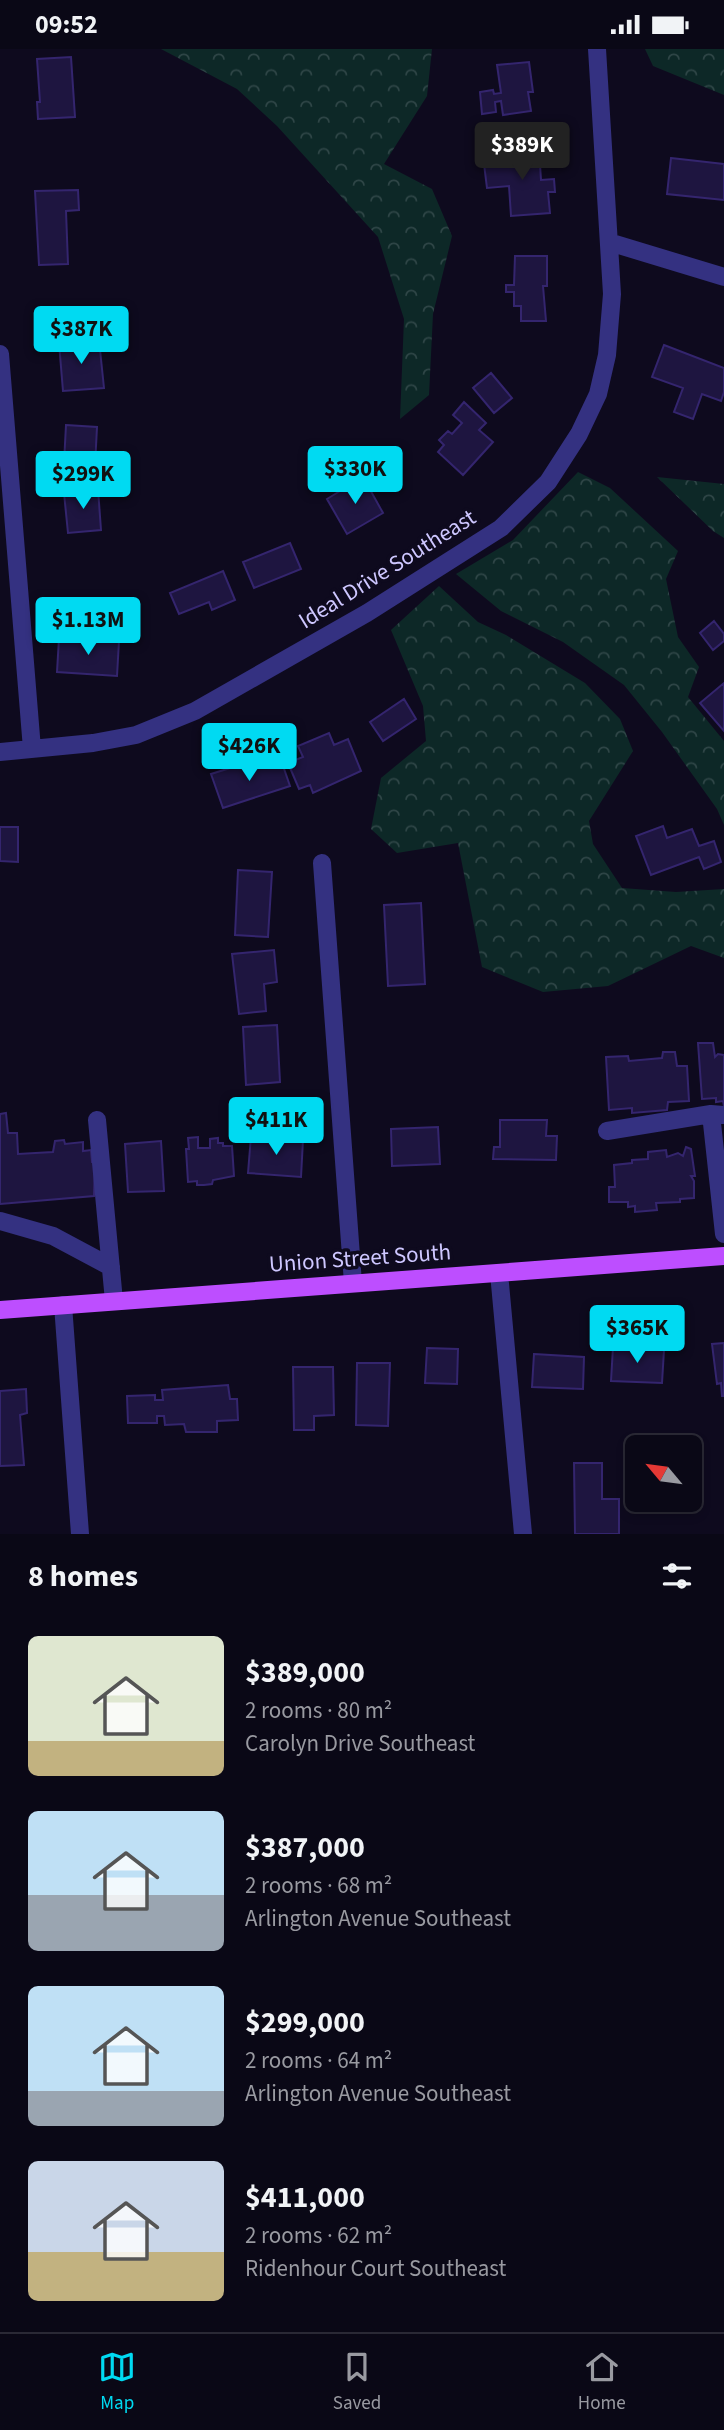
<!DOCTYPE html>
<meta charset="utf-8">
<style>
:root{--surface:#0a0816;--page:#13111f;--text:#f1f3f6;--muted:#999aa1;--line:#2a2935;--accent:#00daf2}
body{margin:0;font-family:"Source Sans 3",sans-serif;background:var(--page);color:var(--text);height:100vh;display:flex;flex-direction:column;font-size:26px;white-space:nowrap}
*{box-sizing:border-box;margin:0}
p{font-size:23px;color:var(--muted)}
.icon{flex:none;width:38px;height:38px;fill:none;stroke:currentColor;stroke-width:2;stroke-linecap:round;stroke-linejoin:round}
.map{position:relative;height:1485px;overflow:hidden}
.sheet{display:flex;flex-direction:column;background:var(--surface);flex:1}
.sheet>*{flex:none}
.needle{width:46px;rotate:299deg}
.fabs{position:absolute;left:625px;top:1386px;display:grid;gap:14px}
.fabs a{display:grid;place-items:center;width:77px;height:77px;border-radius:10px;background:var(--surface);box-shadow:0 4px 10px #0003,0 0 0 2px var(--line);font-size:35px}
.price{position:absolute;translate:-50% -60px;padding:0 16px;border-radius:7px;background:var(--accent);color:#111;font-size:23px;line-height:46px;filter:drop-shadow(0 2px 4px #0008)}
.price::after{content:'';position:absolute;left:50%;top:42px;width:21px;height:16px;margin-left:-10px;background:inherit;clip-path:polygon(0 0,100% 0,50% 100%)}
.price.on{background:#222;color:#fff}
ul{padding:0;list-style:none}
li{display:flex;align-items:center;gap:21px;height:175px;padding:0 28px}
li span{display:grid;place-items:center;flex:none;width:196px;height:140px;border-radius:10px;color:#555}
li>.icon{margin-inline-start:auto}
span .icon{width:84px;height:84px;fill:#fffc;stroke-width:1}
li b{font-size:30px}
h2{display:flex;justify-content:space-between;align-items:center;height:84px;padding:0 28px;font-size:30px}
.status{display:flex;justify-content:space-between;align-items:center;height:49px;padding:0 35px;background:var(--surface);direction:ltr}
.status svg{height:19px;fill:currentColor}
.tab-bar{display:flex;justify-content:space-around;align-items:center;height:98px;border-top:2px solid var(--line);background:var(--surface);font-size:19px;color:var(--muted)}
.tab-bar a{display:grid;justify-items:center;gap:4px}
.tab-bar .on{color:var(--accent)}
.map>svg:first-child{display:block}
.forest{fill:url(#forest-crowns)}
.building{fill:#1e1540;stroke:#34256e;stroke-width:2}
.lines{fill:none;stroke-linecap:round;stroke-linejoin:round}
.minor{stroke:#343181;stroke-width:18}
.major{stroke:#bd4eff;stroke-width:18}
.labels{text-anchor:middle;dominant-baseline:central;stroke-width:7;stroke-linejoin:round;paint-order:stroke}
.street-label{font-size:23px;fill:#cec7ff;stroke:#0e0a1e}
</style>
<div class="status"><b>09:52</b><svg viewBox="0 0 49 12"><path d="M0 12V9h3v3zM5 12V6h3v6zM10 12V3h3v9zM15 12V0h3v12zM26 1h20v11H26zM47 4h2v5h-2z"/></svg></div>
<div class="map">
<svg width="724" height="1485" viewBox="0 0 724 1485">
<defs>
<pattern id="forest-crowns" width="20" height="18" patternUnits="userSpaceOnUse" patternTransform="scale(1.75)"><rect width="20" height="18" fill="#0d2827"/><path d="M2 6a3 3 0 1 1 6 0M12 15a3 3 0 1 1 6 0" fill="none" stroke="#2f4647"/></pattern>
</defs>
<rect width="100%" height="100%" fill="#0e0a1e"/>
<path class="forest" d="M 161,0 L 432,0 L 427,47 L 384,115 L 432,140 L 452,187 L 433,265 L 429,346 L 400,370 L 404,270 L 378,188 L 277,77 L 237,40 Z
M 645,0 L 724,0 L 724,46 L 653,17 Z
M 578,423 L 610,439 L 678,502 L 666,530 L 678,588 L 699,618 L 688,648 L 724,692 L 724,776 L 717,760 L 662,683 L 624,636 L 563,593 L 501,562 L 456,525 L 513,491 Z
M 657,428 L 724,435 L 724,489 L 713,482 Z
M 439,537 L 478,573 L 506,586 L 585,634 L 620,670 L 633,702 L 589,772 L 593,795 L 622,839 L 676,843 L 724,840 L 724,909 L 691,897 L 608,937 L 543,943 L 482,918 L 458,794 L 397,804 L 371,780 L 381,729 L 426,692 L 423,657 L 391,581 Z"/>
<path class="building" d="M 71,8 L 75,68 L 38,70 L 37,53 L 40,53 L 37,10 Z
M 529,13 L 533,43 L 528,43 L 531,62 L 503,66 L 501,52 L 495,53 L 496,63 L 482,65 L 480,43 L 493,41 L 494,45 L 501,44 L 497,16 Z
M 539,100 L 541,131 L 554,130 L 555,143 L 548,143 L 550,164 L 511,167 L 509,137 L 487,139 L 484,115 L 507,113 L 506,103 Z
M 671,109 L 724,115 L 724,151 L 667,145 Z
M 78,141 L 79,161 L 66,162 L 68,215 L 39,216 L 35,142 Z
M 515,207 L 547,207 L 547,237 L 543,237 L 546,272 L 521,272 L 521,257 L 514,257 L 514,243 L 506,243 L 506,236 L 514,236 Z
M 99,291 L 104,339 L 63,342 L 59,294 Z
M 664,296 L 724,319 L 724,343 L 721,352 L 702,345 L 693,370 L 674,363 L 683,339 L 652,328 Z
M 491,324 L 512,349 L 494,364 L 473,339 Z
M 464,353 L 486,374 L 479,381 L 493,393 L 463,426 L 438,403 L 444,396 L 439,391 L 448,382 L 452,385 L 462,374 L 453,366 Z
M 66,376 L 97,378 L 95,417 L 64,414 Z
M 363,428 L 383,464 L 347,485 L 327,450 Z
M 98,440 L 101,481 L 68,484 L 64,444 Z
M 290,494 L 301,520 L 254,539 L 243,513 Z
M 223,522 L 235,551 L 212,561 L 209,553 L 179,565 L 170,544 Z
M 714,572 L 724,585 L 724,592 L 713,601 L 700,584 Z
M 59,589 L 119,592 L 117,627 L 57,623 Z
M 724,634 L 724,682 L 700,654 Z
M 404,650 L 416,670 L 383,692 L 370,673 Z
M 329,684 L 334,696 L 348,690 L 361,722 L 313,744 L 310,736 L 299,740 L 288,714 L 303,708 L 298,697 Z
M 281,711 L 290,737 L 223,759 L 211,725 L 243,715 L 246,723 Z
M 663,777 L 667,789 L 692,780 L 699,797 L 714,792 L 721,813 L 704,820 L 699,808 L 651,826 L 636,787 Z
M 0,778 L 18,778 L 18,813 L 0,812 Z
M 238,821 L 272,823 L 268,888 L 235,886 Z
M 421,854 L 425,935 L 388,937 L 384,856 Z
M 274,901 L 277,933 L 264,935 L 266,962 L 239,965 L 232,905 Z
M 277,976 L 280,1033 L 246,1036 L 243,978 Z
M 698,994 L 713,994 L 715,1008 L 718,1005 L 724,1006 L 724,1057 L 723,1052 L 716,1053 L 716,1049 L 702,1050 Z
M 663,1003 L 675,1003 L 677,1017 L 687,1017 L 689,1052 L 668,1053 L 667,1061 L 632,1064 L 632,1059 L 609,1061 L 606,1008 L 628,1007 L 629,1012 L 662,1009 Z
M 6,1064 L 8,1084 L 17,1084 L 18,1105 L 53,1103 L 55,1092 L 64,1091 L 65,1095 L 83,1093 L 83,1102 L 91,1101 L 92,1113 L 95,1113 L 94,1147 L 0,1155 L 0,1065 Z
M 500,1071 L 547,1071 L 546,1087 L 557,1087 L 556,1111 L 493,1110 L 494,1098 L 500,1098 Z
M 438,1078 L 440,1115 L 392,1117 L 391,1080 Z
M 251,1087 L 303,1091 L 301,1128 L 248,1124 Z
M 198,1088 L 198,1099 L 210,1099 L 210,1090 L 218,1089 L 218,1094 L 223,1094 L 223,1097 L 232,1097 L 234,1127 L 213,1131 L 212,1135 L 204,1136 L 197,1136 L 197,1132 L 188,1133 L 186,1100 L 189,1100 L 188,1089 Z
M 161,1092 L 164,1142 L 128,1143 L 125,1095 Z
M 686,1098 L 691,1100 L 695,1127 L 691,1127 L 694,1132 L 694,1149 L 680,1150 L 680,1153 L 656,1154 L 657,1161 L 635,1163 L 635,1157 L 628,1158 L 628,1153 L 609,1153 L 609,1138 L 615,1138 L 614,1116 L 632,1114 L 632,1111 L 648,1110 L 648,1103 L 666,1101 L 667,1108 L 678,1104 L 683,1107 Z
M 724,1294 L 724,1347 L 722,1347 L 721,1334 L 717,1335 L 712,1295 Z
M 613,1298 L 664,1301 L 662,1334 L 611,1332 Z
M 427,1299 L 458,1300 L 457,1335 L 425,1334 Z
M 534,1305 L 584,1308 L 583,1340 L 532,1338 Z
M 357,1314 L 390,1314 L 388,1377 L 356,1376 Z
M 293,1318 L 333,1318 L 334,1366 L 314,1367 L 314,1381 L 294,1381 Z
M 228,1336 L 230,1350 L 237,1350 L 238,1371 L 217,1372 L 217,1383 L 186,1383 L 184,1375 L 165,1376 L 164,1367 L 157,1367 L 157,1374 L 128,1374 L 127,1347 L 155,1346 L 155,1351 L 163,1351 L 162,1341 Z
M 26,1340 L 27,1364 L 20,1366 L 24,1416 L 0,1417 L 0,1342 Z
M 690,1401 L 696,1401 L 697,1420 L 690,1420 Z
M 574,1414 L 602,1414 L 602,1450 L 619,1450 L 619,1485 L 575,1485 Z"/>
<g class="lines">
<path class="minor" d="M 609,193 L 724,228
M 0,305 L 32,700
M 0,703 L 93,694 L 136,686 L 195,662 L 367,564 L 501,479 L 548,433 L 579,385 L 598,345 L 607,306 L 612,245 L 597,0
M 322,814 L 353,1234
M 711,1065 L 724,1185
M 97,1071 L 114,1252
M 607,1082 L 711,1065 L 724,1066
M 0,1172 L 53,1187 L 111,1218
M 499,1224 L 523,1485
M 63,1256 L 80,1485"/>
<path class="major" d="M 0,1261 L 724,1207"/>
</g>
<g class="labels">
<g class="street-label">
<text transform="translate(387 520) rotate(-32)">Ideal Drive Southeast</text>
<text transform="translate(360 1209) rotate(-4)">Union Street South</text>
</g>
</g>
</svg>
<div class="fabs">
<a><svg class="needle" viewBox="-14 -14 28 28"><path d="M0-13l5 13h-10z" fill="#e53935"/><path d="M0 13l5-13h-10z" fill="#999aa1"/></svg></a>
</div>
<b class="price on" style="left:522px;top:133px">$389K</b>
<b class="price" style="left:81px;top:317px">$387K</b>
<b class="price" style="left:355px;top:457px">$330K</b>
<b class="price" style="left:83px;top:462px">$299K</b>
<b class="price" style="left:88px;top:608px">$1.13M</b>
<b class="price" style="left:249px;top:734px">$426K</b>
<b class="price" style="left:276px;top:1108px">$411K</b>
<b class="price" style="left:637px;top:1316px">$365K</b>
</div>
<section class="sheet">
<h2>8 homes<svg class="icon" aria-label="filters" viewBox="0 0 24 24"><path d="M4 7h16M4 17h16"/><circle cx="9" cy="7" r="2"/><circle cx="15" cy="17" r="2"/></svg></h2>
<ul>
<li><span style="background:linear-gradient(#dfe7d0 75%,#c2b280 0)"><svg class="icon" aria-label="home" viewBox="0 0 24 24"><path d="M3 11l9-7 9 7M6 9v11h12V9"/></svg></span><div><b>$389,000</b><p>2 rooms · 80 m²</p><p>Carolyn Drive Southeast</p></div></li>
<li><span style="background:linear-gradient(#bfe0f5 60%,#9aa5b1 0)"><svg class="icon" aria-label="home" viewBox="0 0 24 24"><path d="M3 11l9-7 9 7M6 9v11h12V9"/></svg></span><div><b>$387,000</b><p>2 rooms · 68 m²</p><p>Arlington Avenue Southeast</p></div></li>
<li><span style="background:linear-gradient(#bfe0f5 75%,#9aa5b1 0)"><svg class="icon" aria-label="home" viewBox="0 0 24 24"><path d="M3 11l9-7 9 7M6 9v11h12V9"/></svg></span><div><b>$299,000</b><p>2 rooms · 64 m²</p><p>Arlington Avenue Southeast</p></div></li>
<li><span style="background:linear-gradient(#c9d6e8 65%,#c2b280 0)"><svg class="icon" aria-label="home" viewBox="0 0 24 24"><path d="M3 11l9-7 9 7M6 9v11h12V9"/></svg></span><div><b>$411,000</b><p>2 rooms · 62 m²</p><p>Ridenhour Court Southeast</p></div></li>
</ul>
</section>
<nav class="tab-bar">
<a class="on"><svg class="icon" aria-label="map" viewBox="0 0 24 24"><path d="M3 6l6-2 6 2 6-2v14l-6 2-6-2-6 2zM9 4v14M15 6v14"/></svg>Map</a>
<a><svg class="icon" aria-label="saved" viewBox="0 0 24 24"><path d="M7 4h10v16l-5-4-5 4z"/></svg>Saved</a>
<a><svg class="icon" aria-label="home" viewBox="0 0 24 24"><path d="M3 11l9-7 9 7M6 9v11h12V9"/></svg>Home</a>
</nav>
